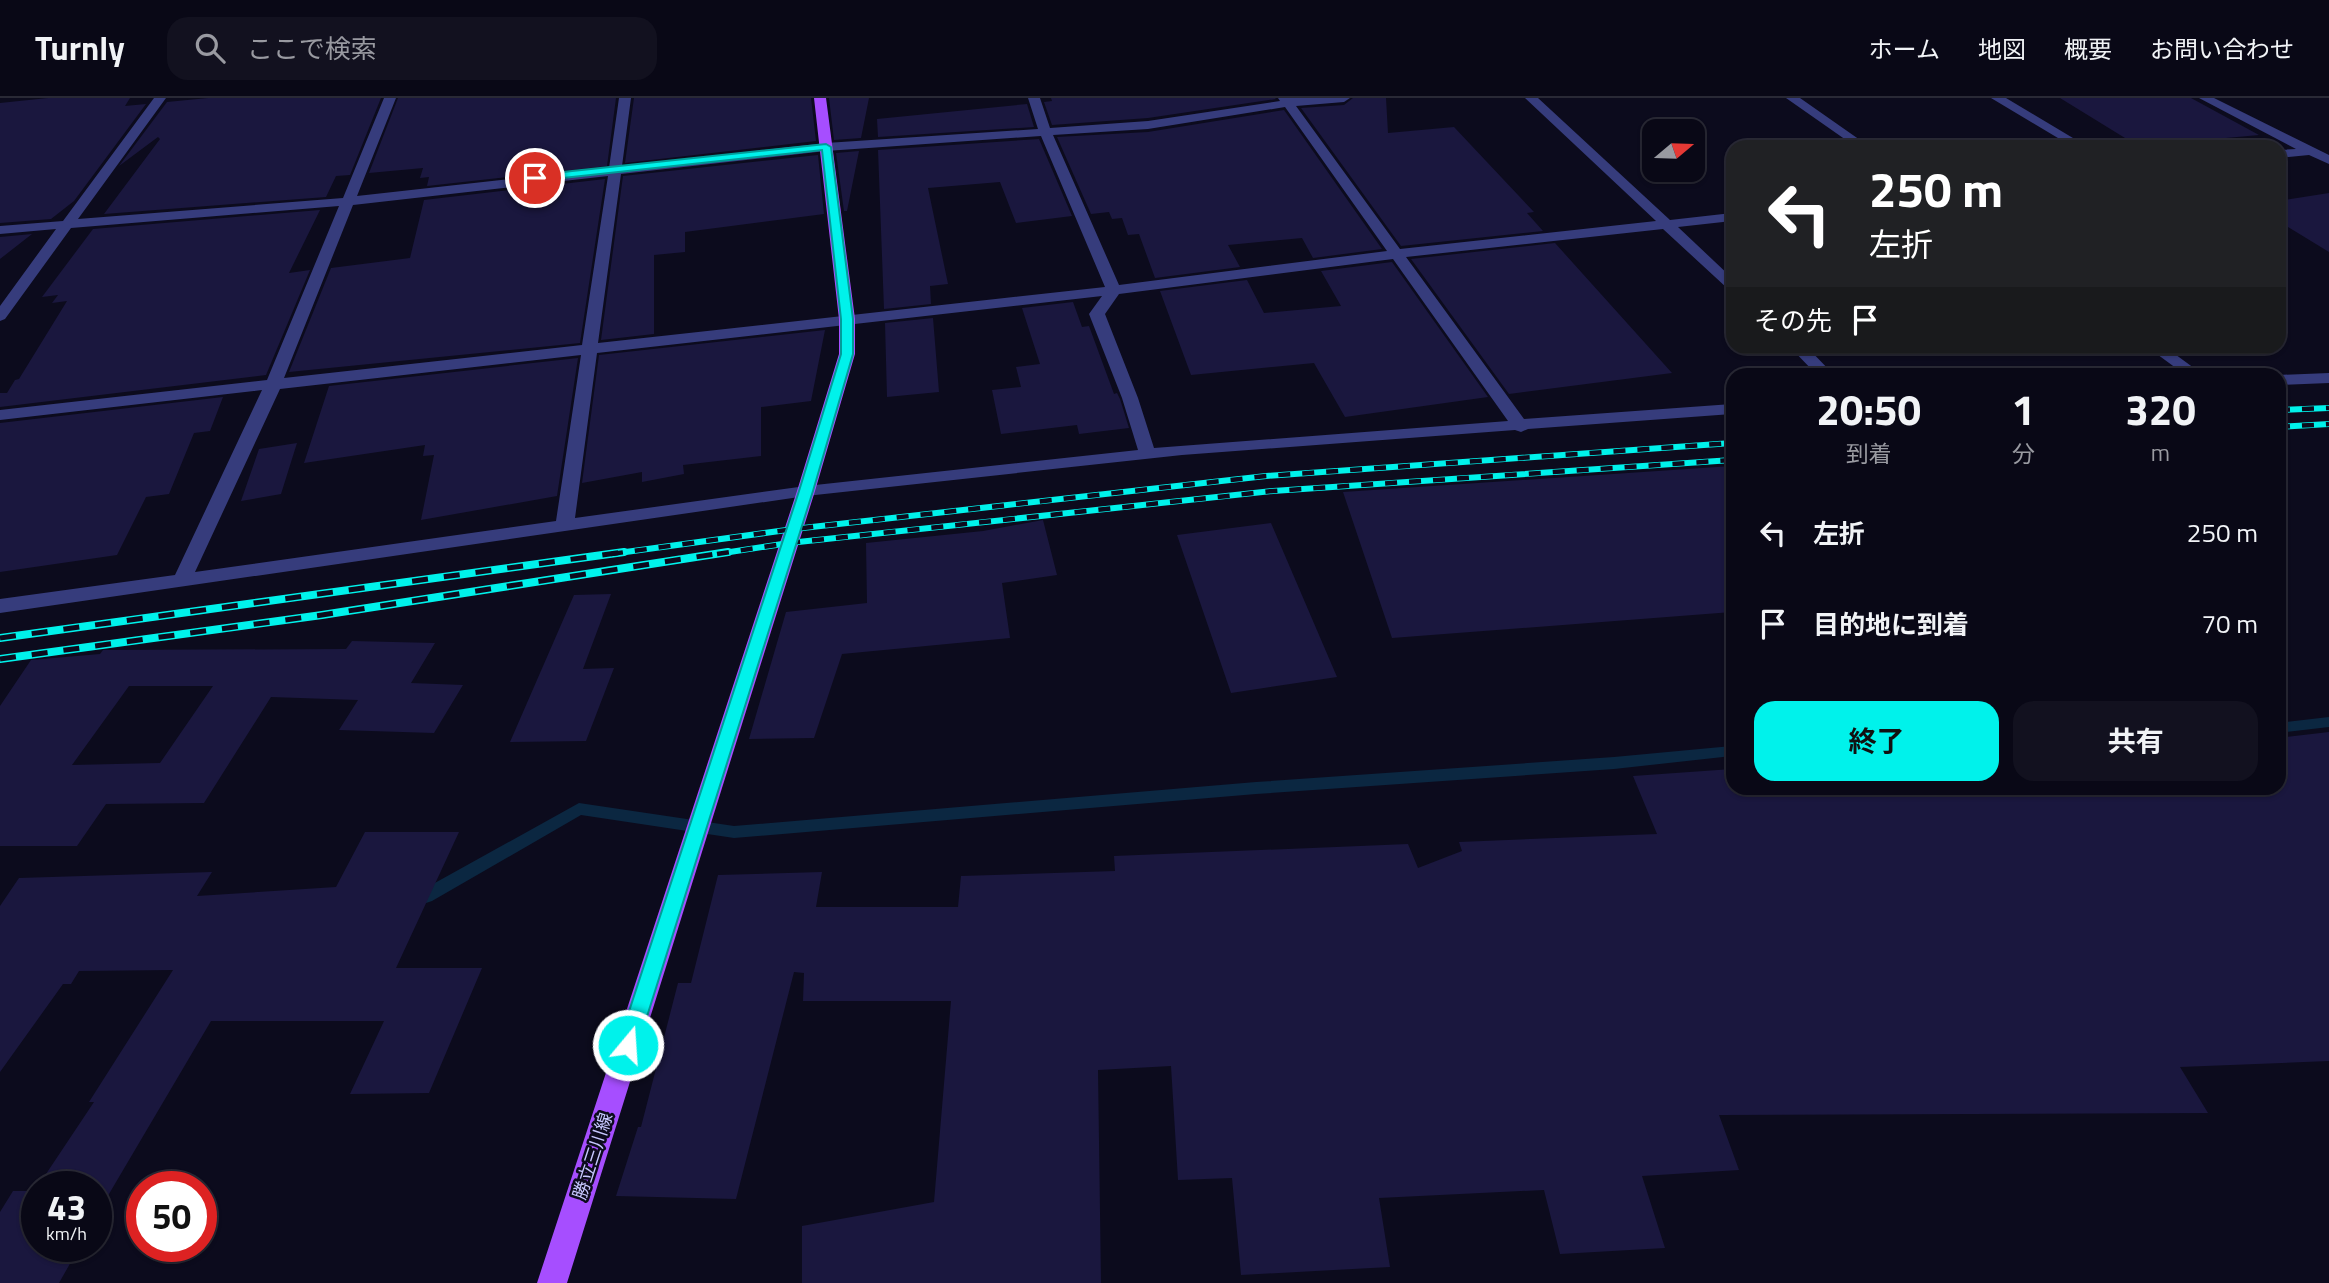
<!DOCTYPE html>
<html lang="ja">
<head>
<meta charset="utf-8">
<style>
	:root { --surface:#090816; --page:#12111f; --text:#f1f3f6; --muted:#999aa1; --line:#292935; --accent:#00f2eb }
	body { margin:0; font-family:"Titillium Web","Noto Sans JP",sans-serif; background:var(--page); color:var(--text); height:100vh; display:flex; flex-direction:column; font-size:26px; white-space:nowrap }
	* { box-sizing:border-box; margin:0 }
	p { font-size:23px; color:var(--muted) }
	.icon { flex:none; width:38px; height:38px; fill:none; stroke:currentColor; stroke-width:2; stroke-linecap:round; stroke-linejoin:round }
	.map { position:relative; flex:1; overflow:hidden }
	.drawer { position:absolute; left:1726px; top:270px; width:560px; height:427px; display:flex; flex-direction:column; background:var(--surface); border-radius:21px; box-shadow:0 2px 5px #0004,0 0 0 2px var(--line) }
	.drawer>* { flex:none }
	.hud { position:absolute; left:1726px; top:42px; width:560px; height:214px; border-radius:21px; box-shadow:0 2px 5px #0004,0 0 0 2px var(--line); background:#202124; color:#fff; overflow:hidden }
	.needle { width:46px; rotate:71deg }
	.fabs { position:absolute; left:1642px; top:21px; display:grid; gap:14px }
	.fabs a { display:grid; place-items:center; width:63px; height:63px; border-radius:14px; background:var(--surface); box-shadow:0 2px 5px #0004,0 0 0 2px var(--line); font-size:35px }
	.speed { position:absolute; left:21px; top:1073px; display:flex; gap:14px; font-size:35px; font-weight:700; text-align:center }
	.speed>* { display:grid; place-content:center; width:91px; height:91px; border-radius:50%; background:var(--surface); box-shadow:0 2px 5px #0004,0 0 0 2px var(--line); line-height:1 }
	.speed small { font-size:18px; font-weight:400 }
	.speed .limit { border:10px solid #d22; background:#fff; color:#111 }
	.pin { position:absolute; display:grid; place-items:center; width:60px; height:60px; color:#fff; margin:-30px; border:4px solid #fff; border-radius:50%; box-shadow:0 2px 7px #0007 }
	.me { position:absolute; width:77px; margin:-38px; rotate:18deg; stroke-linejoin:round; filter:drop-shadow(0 0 5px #0008) }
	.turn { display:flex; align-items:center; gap:24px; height:147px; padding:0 28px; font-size:32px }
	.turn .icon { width:91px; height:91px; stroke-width:2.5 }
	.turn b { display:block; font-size:49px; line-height:60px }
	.then { display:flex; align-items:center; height:66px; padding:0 28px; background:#0003; gap:14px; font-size:26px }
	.eta { display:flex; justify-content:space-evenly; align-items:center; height:119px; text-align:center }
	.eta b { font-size:42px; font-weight:700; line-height:49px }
	.primary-button { display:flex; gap:14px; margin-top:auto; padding:14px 28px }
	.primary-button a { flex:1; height:80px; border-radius:21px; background:var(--accent); color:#111; font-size:28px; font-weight:700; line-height:80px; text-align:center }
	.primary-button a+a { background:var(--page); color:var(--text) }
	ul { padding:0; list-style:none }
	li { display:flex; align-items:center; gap:21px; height:91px; padding:0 28px }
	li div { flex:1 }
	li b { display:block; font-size:26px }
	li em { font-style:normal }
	header { display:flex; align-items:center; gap:42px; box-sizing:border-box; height:98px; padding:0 35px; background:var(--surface); border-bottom:2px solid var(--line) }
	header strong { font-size:33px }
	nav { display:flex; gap:38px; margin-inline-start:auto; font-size:24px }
	.search { width:490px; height:63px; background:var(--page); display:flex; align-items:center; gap:18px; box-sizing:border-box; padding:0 24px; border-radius:21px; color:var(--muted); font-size:26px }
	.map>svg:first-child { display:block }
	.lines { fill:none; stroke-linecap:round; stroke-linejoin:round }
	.stream { fill:#0b2741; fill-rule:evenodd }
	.building { fill:#1a173e; fill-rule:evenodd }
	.minor { fill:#363c7c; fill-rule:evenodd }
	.major { fill:#a64eff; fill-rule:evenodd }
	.rail-far1-casing { stroke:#00f2eb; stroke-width:6 }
	.rail-casing { stroke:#00f2eb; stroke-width:8 }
	.rail-far1 { stroke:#0c0b1d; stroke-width:4.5; stroke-dasharray:12; stroke-linecap:butt }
	.rail { stroke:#0c0b1d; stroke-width:5; stroke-dasharray:16; stroke-linecap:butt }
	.route { fill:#00f2eb; stroke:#009d99; stroke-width:2 }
	.labels { text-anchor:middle; stroke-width:5; stroke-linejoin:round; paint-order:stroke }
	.street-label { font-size:18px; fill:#c7c8ff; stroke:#0c0b1d }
</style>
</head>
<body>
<header>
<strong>Turnly</strong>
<div class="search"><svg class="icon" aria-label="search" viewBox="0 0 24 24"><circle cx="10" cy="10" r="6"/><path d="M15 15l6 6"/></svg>ここで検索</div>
<nav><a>ホーム</a><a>地図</a><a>概要</a><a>お問い合わせ</a></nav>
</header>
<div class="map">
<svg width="2329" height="1185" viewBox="0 0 2329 1185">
	<rect width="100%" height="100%" fill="#0c0b1d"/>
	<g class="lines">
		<!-- stream -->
		<path class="stream" d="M2329,619V629L2278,635V625Z
			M1732,648V658L1614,671L1256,696L734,740L581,717L432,803L426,805L408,802L406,797L408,792L424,791L579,705L734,728L1256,684L1614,659Z"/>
	</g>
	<!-- building -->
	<path class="building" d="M48,0H130L125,8L146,6L74,103L51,121L0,125V5Z
		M208,0H381L350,77L336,78L326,99L104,116L160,41L158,39L119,68L167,4Z
		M398,0H616L607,68L427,88L429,79L420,80L423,70L369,75Z
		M634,0H811L816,43L625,65Z
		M829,0H869L861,40L834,42Z
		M1051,0H1275L1276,1L1148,20L1052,27L1044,4L1052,3Z
		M1353,0H1386L1388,35L1454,29L1534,114L1527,115L1543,133L1401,148L1301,10L1344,7Z
		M2060,0H2191L2259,37L2138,48Z
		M1027,6L1034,29L878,39L877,21Z
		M1284,12L1382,151L1313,160L1302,140L1228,147L1240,169L1155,180L1139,136L1128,137L1122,120L1112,121L1109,114L1091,116L1057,39L1148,34Z
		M1039,41L1072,118L1016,125L1000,84L928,90L948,186L930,188L931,206L884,211L878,52Z
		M859,53L847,113H844L836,55Z
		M818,57L824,116L685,134V154L654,157V236L601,242L623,78Z
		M605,81L580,245L289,274L331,170L410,160L424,102Z
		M2329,95V154L2278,123V103Z
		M320,112L289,175L310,172L266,277L0,309V295H7L15,282L19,281L67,203L52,205L58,197L42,199L93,131Z
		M32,136L0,161V139Z
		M1555,145L1672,275L1509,296L1411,161Z
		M1392,164L1488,299L1345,319L1314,265L1191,277L1160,193L1247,182L1264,215L1341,208L1321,173Z
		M1073,204L1082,229L1089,228L1114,296L1117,295L1120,301L1129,330L1079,336L1077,327L1001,336L992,292L1021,289L1016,269L1040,266L1022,210Z
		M933,220L939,294L887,299L885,225Z
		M825,232L811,303L761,309V358L683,367L684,376L642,384V374L582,385L599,257Z
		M578,260L557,398L421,422L434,357L423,358L425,347L304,365L329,288Z
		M223,299L210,333L194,335L169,396L146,399L117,457L0,474V325Z
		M297,345L281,396L241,403L259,351Z
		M1732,368V514L1392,540L1343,394Z
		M1043,422L1057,477L1002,485L1010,540L842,556L814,640L749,641L786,514L867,505L866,445L983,433Z
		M1271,425L1337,579L1231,595L1177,437Z
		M611,496L583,571L614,570L586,643L510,644L574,497Z
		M352,543L435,545L411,585L463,587L434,635L339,632L358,602L271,599L204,705L106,706L77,748H0V608L31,562L100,556L103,552L346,551ZM129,588H213L160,665L72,667Z
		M2329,634V963L2180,969L2208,1015L1719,1017L1739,1072L1642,1078L1665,1150L1560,1156L1544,1092L1379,1100L1390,1169L1241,1177L1232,1080L1178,1082L1171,968L1098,972L1101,1185H802V1128L934,1104L951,903H803L804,875L794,874L736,1101L616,1098L638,1029H641L678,885H691L718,777L822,774L816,809H958L961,778L1115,773L1114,758L1408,746L1418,770L1462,753L1459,744L1657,736L1633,678L1732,671V690H2278V640Z
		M365,734H459L396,870H482L429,995L350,996L384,923H211L96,1118V1088H38L94,1004H89L173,872L79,873L71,886H63L0,974V808L19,780L212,774L197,798L336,789Z
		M37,1090V1148H80L59,1185H0V1114L13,1093H35Z"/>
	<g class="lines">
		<!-- minor -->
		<path class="minor" d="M154,0H166L78,121L343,100L384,0H396L357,98L609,70L619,0H631L622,68L826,45L1038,31L1028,0H1040L1050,30L1148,23L1280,3L1278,0H1350L1344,4L1296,8L1400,151L1656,123L1525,0H1538L1670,122L1732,115V123L1678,129L1732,180V191L1727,190L1663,131L1406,159L1524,321L1732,306V316L1528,331L1521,334L1515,332L1182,357L806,398L0,515V501L175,477L262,292L0,322V312L267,282L339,108L71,130L5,221L0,223V208L56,131L0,136V128L63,123ZM1285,9L1387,153L1119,187L1053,37L1148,31ZM1041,38L1105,189L598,245L621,76L826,53ZM608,78L582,247L284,280L353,107ZM1393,161L1508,323L1154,350L1138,300L1105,216L1119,196ZM1102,198L1089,216L1122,300L1138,352L806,388L575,420L597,255ZM581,257L556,423L195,474L280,291Z
			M1786,0H1800L1870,49H1856Z
			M1991,0H2006L2088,49H2073Z
			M2199,0H2214L2329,57V66L2309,57L2278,60V52L2296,51Z
			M1789,248H1806L1833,276H1816Z
			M2146,248H2164L2202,276H2184Z
			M2329,275V285L2278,287V277Z"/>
		<!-- major -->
		<path class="major" d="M814,0H826L855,221V256L815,393L567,1185H537L797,393L839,256V221Z"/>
		<!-- rail-far1 casing -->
		<g class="rail-far1-casing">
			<path id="rail-far1" d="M2278,312L2329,310
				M2278,329L2329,326
				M611,456L794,431L1266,378L1732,345
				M717,456L789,445L1273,393L1732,362"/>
		</g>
		<!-- rail casing -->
		<g class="rail-casing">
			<path id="rail" d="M0,540L624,454
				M0,561L322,517L728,454"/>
		</g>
		<!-- rail-far1 -->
		<use href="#rail-far1" class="rail-far1"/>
		<!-- rail -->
		<use href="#rail" class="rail"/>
	</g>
	<!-- route -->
	<path class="route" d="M826,46L831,49L853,221V256L813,393L638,947L636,954L628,956L621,954L618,947L799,393L841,256V221L822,52L535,83L530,80L535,77Z"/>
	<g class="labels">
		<!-- street labels -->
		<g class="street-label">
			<text transform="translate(593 1058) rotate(-72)" y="6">勝立三川線</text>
		</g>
	</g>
</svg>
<div class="fabs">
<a><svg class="needle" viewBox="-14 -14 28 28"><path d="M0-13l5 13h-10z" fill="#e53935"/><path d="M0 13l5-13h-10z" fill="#999aa1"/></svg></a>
</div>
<div class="speed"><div>43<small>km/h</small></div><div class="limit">50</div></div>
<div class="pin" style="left:535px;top:80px;background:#d93025"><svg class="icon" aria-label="arrive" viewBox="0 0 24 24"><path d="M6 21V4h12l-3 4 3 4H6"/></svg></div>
<svg class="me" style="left:628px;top:947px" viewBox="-20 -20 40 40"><circle r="17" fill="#00f2eb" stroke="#fff" stroke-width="3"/><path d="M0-11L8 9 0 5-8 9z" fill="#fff"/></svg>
<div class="hud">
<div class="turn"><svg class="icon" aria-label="left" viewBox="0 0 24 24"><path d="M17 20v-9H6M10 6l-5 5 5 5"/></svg><div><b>250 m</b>左折</div></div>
<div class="then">その先<svg class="icon" aria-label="arrive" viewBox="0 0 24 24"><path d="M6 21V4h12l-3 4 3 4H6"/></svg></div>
</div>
<section class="drawer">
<div class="eta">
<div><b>20:50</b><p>到着</p></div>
<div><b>1</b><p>分</p></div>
<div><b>320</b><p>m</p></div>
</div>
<ul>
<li><svg class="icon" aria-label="left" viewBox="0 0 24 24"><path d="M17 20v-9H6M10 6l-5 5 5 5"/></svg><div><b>左折</b></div><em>250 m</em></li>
<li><svg class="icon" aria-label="arrive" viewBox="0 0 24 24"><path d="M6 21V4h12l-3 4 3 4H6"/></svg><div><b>目的地に到着</b></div><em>70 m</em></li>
</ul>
<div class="primary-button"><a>終了</a><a>共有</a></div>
</section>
</div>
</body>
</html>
